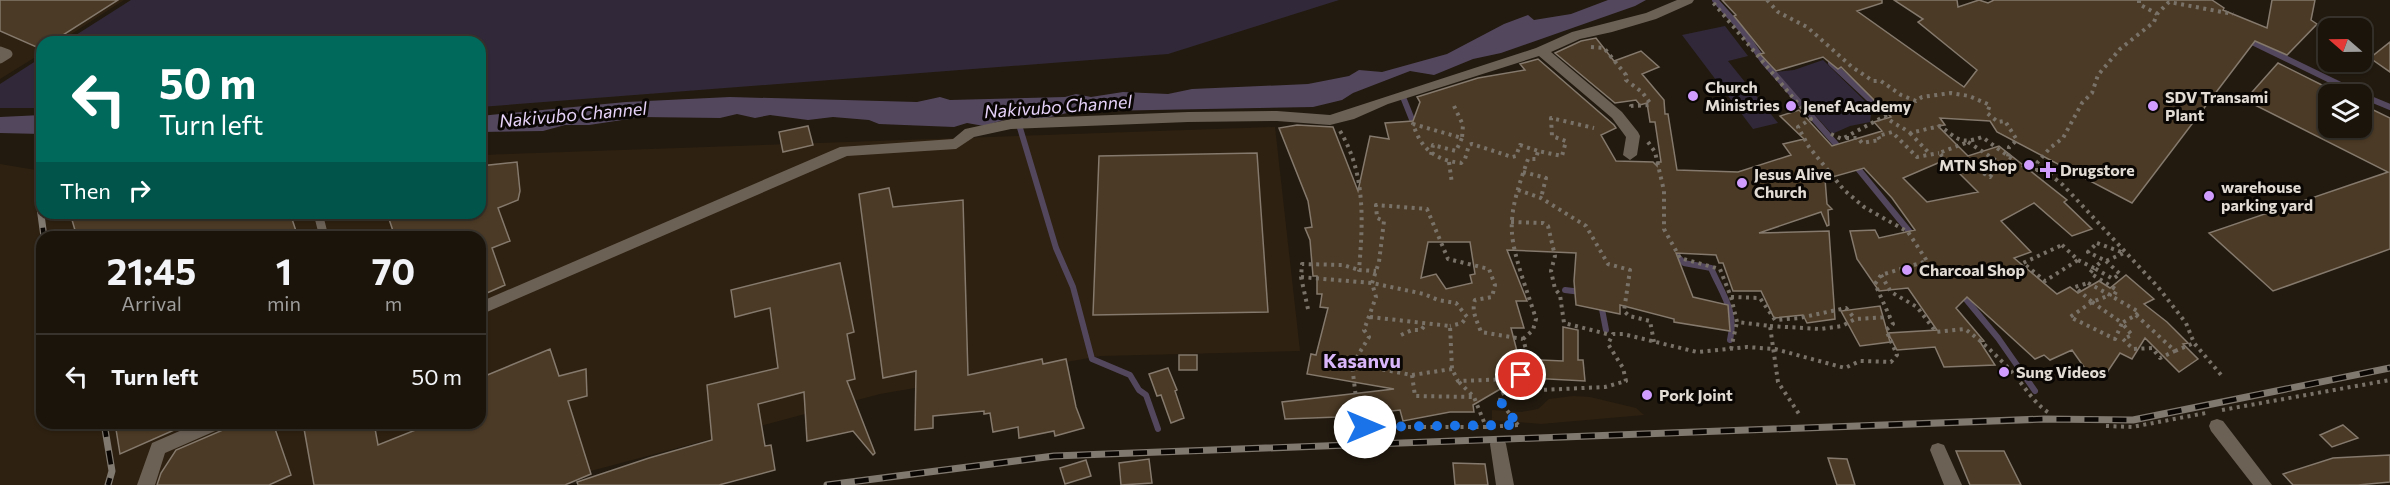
<!DOCTYPE html>
<html lang="en">
<head>
<meta charset="utf-8">
<style>
	:root { --surface:#1a140b; --page:#272119; --text:#f1f3f6; --muted:#9f9e9d; --line:#38332c }
	body { margin:0; font-family:Commissioner,sans-serif; background:var(--page); color:var(--text); height:100vh; display:flex; flex-direction:column; font-size:22px; white-space:nowrap }
	* { box-sizing:border-box; margin:0 }
	p { font-size:20px; color:var(--muted) }
	.icon { flex:none; width:33px; height:33px; fill:none; stroke:currentColor; stroke-width:2; stroke-linecap:round; stroke-linejoin:round }
	.map { position:relative; flex:1; overflow:hidden }
	.drawer { position:absolute; left:36px; top:231px; width:450px; height:198px; display:flex; flex-direction:column; background:var(--surface); border-radius:18px; box-shadow:0 2px 4px #0004,0 0 0 2px var(--line) }
	.drawer>* { flex:none }
	.guide { position:absolute; left:36px; top:36px; width:450px; height:183px; border-radius:18px; box-shadow:0 2px 4px #0004,0 0 0 2px var(--line); background:#00695c; color:#fff; overflow:hidden }
	.needle { width:39px; rotate:290deg }
	.buttons { position:absolute; left:2318px; top:18px; display:grid; gap:12px }
	.buttons a { display:grid; place-items:center; width:54px; height:54px; border-radius:12px; background:var(--surface); box-shadow:0 2px 4px #0004,0 0 0 2px var(--line); font-size:30px }
	.pin { position:absolute; display:grid; place-items:center; width:51px; height:51px; color:#fff; margin:-26px; border:3px solid #fff; border-radius:50%; box-shadow:0 2px 6px #0007 }
	.me { position:absolute; width:66px; margin:-33px; rotate:90deg; stroke-linejoin:round; filter:drop-shadow(0 0 4px #0008) }
	.turn { display:flex; align-items:center; gap:21px; height:126px; padding:0 24px; font-size:27px }
	.turn .icon { width:78px; height:78px; stroke-width:2.5 }
	.turn b { display:block; font-size:42px; line-height:51px }
	.then { display:flex; align-items:center; height:57px; padding:0 24px; background:#0003; gap:12px; font-size:22px }
	.eta { display:flex; justify-content:space-evenly; align-items:center; height:102px; text-align:center }
	.eta b { font-size:36px; font-weight:700; line-height:42px }
	ul { padding:0; list-style:none }
	li { display:flex; align-items:center; gap:18px; height:84px; padding:0 24px; border-top:2px solid var(--line) }
	li div { flex:1 }
	li b { display:block; font-size:22px }
	li em { font-style:normal }
	.map>svg:first-child { display:block }
	.built { fill:#2e2111; fill-rule:evenodd }
	.green { fill:#312939 }
	.water { fill:#53475e }
	.lines { fill:none; stroke-linecap:round; stroke-linejoin:round }
	.stream { stroke:#53475e; stroke-width:6 }
	.building { fill:#4b3a25; stroke:#84796c; stroke-width:1.5; fill-rule:evenodd }
	.path { stroke:#797269; stroke-width:4; stroke-dasharray:3 4.5; stroke-linecap:butt }
	.service { stroke:#6c6155; stroke-width:9 }
	.minor { fill:#6c6155; fill-rule:evenodd }
	.rail-casing { stroke:#807970; stroke-width:7 }
	.rail { stroke:#090603; stroke-width:4.5; stroke-dasharray:14; stroke-linecap:butt }
	.route { stroke:#1a73e8; stroke-width:10; stroke-dasharray:0 18 }
	.poi-dot { fill:#d09dfe; stroke:#090603; stroke-width:2 }
	.labels { text-anchor:middle; stroke-width:6; stroke-linejoin:round; paint-order:stroke }
	.poi-label { font-size:16px; font-weight:bold; fill:#e1dbd4; stroke:#090603; text-anchor:start }
	.water-label { font-size:18px; font-style:italic; fill:#e7d3fa; stroke:#090603 }
	.quarter-label { font-size:20px; font-weight:bold; fill:#d9b6fa; stroke:#090603 }
</style>
</head>
<body>
<div class="map">
<svg width="2390" height="485" viewBox="0 0 2390 485">
	<rect width="100%" height="100%" fill="#221a0f"/>
	<!-- built -->
	<path class="built" d="M0,0H124L59,42H42V53L0,79Z
		M1275,127L1300,351L1101,356L880,394L587,472L557,485H0V164L42,171V213H480V155ZM42,237H480V423H42Z
		M1573,396L1590,397L1636,408L1644,415L1541,424L1492,420V410L1521,412L1538,409L1549,399Z"/>
	<!-- green -->
	<path class="green" d="M131,0H1339L1168,54L480,107V42H65Z
		M1725,26L1748,56L1728,61L1778,123L1753,129L1682,35Z
		M42,57V108H0V84Z
		M1823,60L1872,108L1870,122L1850,126L1832,134L1776,72L1794,70Z"/>
	<!-- water -->
	<path class="water" d="M1608,0H1646L1635,6L1501,53L1473,59L1434,75L1410,71L1353,93L1342,100L1313,107L1100,111L1067,113L1035,121L1007,119L984,126L967,123L954,127L879,124L869,120L833,117L808,120L770,115L755,118L737,114L720,118L642,117L589,125H565L543,131L480,132V116L626,102L730,97L917,102L940,97L950,100L1065,97L1076,94L1091,97L1123,92L1168,94L1192,89L1308,84L1349,76L1359,70L1382,72L1447,54L1504,24L1528,15L1534,20L1571,14Z
		M42,115V134L0,133V117Z"/>
	<g class="lines">
		<!-- stream -->
		<path class="stream" d="M1715,0L1742,30L1764,62L1842,151
			M2246,39L2359,94
			M1831,63L1879,108
			M2361,95L2390,107
			M1403,97L1415,127
			M1020,128L1056,248L1073,287L1092,359L1130,375L1139,390L1146,395L1158,429
			M1855,165L1913,236
			M1672,251L1684,263L1711,268C1722,294 1737,311 1730,340
			M1565,290L1581,292
			M1960,292L1998,338L2035,391
			M1601,304L1606,330"/>
	</g>
	<!-- building -->
	<path class="building" d="M0,0H118L52,42H42L41,49L0,31Z
		M1722,0H1882V3L1857,11L1964,87L1977,70L1918,22L1923,19L1894,0H1957L1958,7L1979,0L1988,3L1994,0H2212L2224,8L2223,10L2267,28L2272,0H2315L2311,20L2317,24L2287,55L2255,41L2132,203L1997,132L1990,121L1940,118L1945,125L1938,126L1968,156L1999,146L2067,200L2064,202L2092,229L2072,236L2034,203L2001,221L2031,252L2014,258L2057,294L2070,287L2078,293L2099,281L2110,288L2126,275L2154,299L2144,304L2167,322L2188,343L2183,344L2198,359L2179,372L2145,338L2132,359L2120,353L2106,374L2091,377L2072,350L2050,360L2044,355L2035,359L1967,297L1956,308L1984,341L1980,342L1995,365L1944,367L1935,347L1897,350L1888,333L1937,330L1908,288L1879,291L1857,259L1850,231L1875,230L1879,238L1915,230L1892,198L1864,168L1825,179L1827,204L1832,209L1828,210L1829,225L1827,226L1821,212L1759,233L1829,231L1835,319L1807,323L1803,315L1774,318L1761,291H1733L1723,263H1719L1716,255L1676,253L1693,297L1728,305L1730,331L1674,322V319L1620,305V314L1576,305L1574,281L1576,253L1507,250L1527,301H1516L1524,328H1511L1519,359L1563,361V327L1578,330V360H1583L1585,381L1530,378L1533,390L1517,391L1514,381L1473,405L1474,412H1450L1403,421L1400,410L1338,417L1285,419L1282,402L1394,389L1307,374L1311,354L1316,355L1328,308L1320,307L1322,294H1317V276H1313L1310,240L1305,228L1312,227L1308,201L1279,128L1297,125L1333,127L1358,191L1370,136L1389,139L1385,123L1413,121L1420,102L1417,97L1478,78L1525,70L1520,64L1538,59L1614,125L1616,128L1601,135L1616,161L1653,162L1657,166V162H1661L1655,122H1650L1647,103L1640,105L1636,100L1615,103L1555,53L1581,41L1596,38L1614,61L1641,51L1659,67L1642,74L1664,100L1665,114H1668L1677,170L1738,172L1791,155L1783,144L1804,139L1780,116L1799,110L1832,146L1882,131L1874,122L1891,117L1841,67L1838,69L1823,57L1776,71L1760,54L1764,53L1734,16L1736,15ZM1945,160L1956,170L1978,192L1927,202L1903,178ZM1428,242H1470L1475,274L1470,275L1472,283L1446,289L1436,274L1421,278Z
		M2390,42V72L2370,58Z
		M2278,63L2328,88V128H2361V104L2390,118V249L2273,291L2209,233L2388,172L2245,100Z
		M808,126L813,145L783,152L779,132Z
		M1257,153L1268,312L1093,315L1099,156Z
		M517,162L520,191L518,200L498,208L510,241L492,248L505,285L480,296V237H395L387,213H480V166Z
		M889,188L893,207L963,200L968,375L1042,359L1043,364L1066,359L1076,407L1084,428L1055,436L1054,431L1019,438L1018,427L993,432L990,413L984,414V411L933,416V428L915,430L916,371L883,378L859,194Z
		M70,213H290L298,237H77Z
		M840,263L854,332L847,334L855,379L847,381L875,453L873,455L853,431L807,441L804,392L758,404L765,446L771,445L775,470L719,485H578L577,482L649,458L712,440L707,385L778,368L770,308L735,317L731,290Z
		M1880,306L1890,342L1860,346L1841,311Z
		M550,349L559,376L586,369L587,396L568,401L591,474L565,485H314L303,423H374L378,445L433,423H480V378Z
		M1179,355H1197V370H1179Z
		M1168,368L1177,390L1175,391L1184,418L1171,423L1161,395L1157,396L1149,374Z
		M115,423H190L120,454Z
		M226,423H273L291,475L269,485H157L161,473L176,450L223,430Z
		M2343,425L2358,438L2332,447L2320,435Z
		M1956,451H2004L2021,485H1970Z
		M2390,455V482L2358,485H2293L2283,474L2333,458Z
		M1828,458L1847,459L1855,485H1837Z
		M1149,459L1152,483L1121,485L1119,463Z
		M1086,460L1091,476L1065,484L1060,468Z
		M1453,463L1485,464L1488,485H1455Z"/>
	<g class="lines">
		<!-- path -->
		<path class="path" d="M1767,0L1778,12L1807,27L1852,67L1873,81H1881L1901,95L1916,101L1922,97L1951,93L1969,96L1990,105L1987,113L1998,122L2005,121L2017,140L2009,147L2008,157
			M2139,0V4L2157,14
			M1591,47L1604,48L1626,75V80L1642,92L1650,103V105L1631,106V109
			M1454,106L1463,125L1462,138L1413,124C1421,149 1435,160 1461,163L1465,159L1469,145L1472,144L1512,157L1516,156L1520,145L1538,151
			M1340,131C1366,174 1363,222 1359,270L1376,271
			M1910,133L1930,154
			M1831,134L1842,139L1885,116C1893,124 1901,126 1910,133L1940,126C1958,139 1960,145 1982,137L2019,164L2035,170H2044L2063,185L2158,287L2186,323L2194,343L2222,376
			M1846,138H1858L1862,143L1880,140L1878,136L1892,132L1917,157L1939,153
			M1648,142L1655,152L1664,191V229L1680,258L1720,269L1731,297L1737,322L1770,326L1778,382L1801,417
			M1968,142L2000,163L1990,177L1976,169L1959,173L1939,153Z
			M1431,155L1433,145L1456,151L1462,138
			M1449,162L1452,184
			M2037,171V163L2050,148L2063,138L2082,103L2092,93L2098,75L2120,49L2154,22L2157,14L2169,2L2233,14
			M1523,172L1546,178L1541,198
			M1518,190L1541,198L1586,226L1608,264L1630,270L1624,311L1629,316L1650,321L1654,342
			M1511,222L1543,223L1548,226L1555,256L1551,271L1555,289L1560,295L1564,323L1611,335
			M2097,243L2124,253L2106,261L2088,252Z
			M2062,245L2078,260L2045,281L2023,263Z
			M2078,260L2094,268L2103,260
			M2106,261L2120,274L2113,279L2094,268L2090,273L2117,290L2113,297L2139,312L2136,315
			M1881,275L1891,292L1917,307L1936,332L1965,329C1983,342 1998,357 2013,373C2025,387 2035,405 2051,414
			M1301,277L1372,283L1424,294L1438,300L1456,303L1467,317L1462,323L1450,326
			M2088,283L2110,295L2092,302L2075,287Z
			M1731,297L1760,298L1775,320L1799,318L1846,308L1855,319
			M2092,302L2122,323L2115,339L2070,317Z
			M1308,309L1301,277L1302,264L1343,265L1359,270
			M2136,315L2175,351L2160,358L2152,348L2133,349L2123,339L2132,335L2122,323Z
			M1370,317L1450,326L1452,369L1458,381L1512,379
			M1770,326L1820,329L1842,326L1855,319L1890,317
			M1401,335L1412,330H1421L1426,324
			M1523,339L1533,330L1536,319C1529,296 1513,255 1512,233C1510,208 1520,182 1528,159H1536L1538,151L1562,156L1566,141L1552,136L1551,118L1594,128
			M1731,349L1737,322
			M2175,351L2194,343
			M1353,364L1412,375L1415,396L1474,397
			M1412,375L1452,369
			M1459,382L1474,397L1486,427L1518,425
			M2222,410L2390,380
			M1518,425L1500,401L1501,394L1510,390L1512,379L1521,375L1525,352
			M2106,426L2132,427L2206,413
			M1486,427H1365L1359,423L1352,365L1369,337L1364,330L1376,297L1372,283L1379,262L1384,221L1377,218L1376,205L1427,209L1448,259L1489,269L1495,285L1492,297L1475,300C1471,311 1477,321 1481,332L1523,339L1537,387L1541,390L1605,387L1626,381L1623,368L1608,344L1613,334H1623L1697,352L1747,347L1775,349L1845,368L1860,361L1891,362L1897,355L1886,330L1893,324L1875,284L1881,275L1927,261L1908,232L1864,207L1844,190L1809,147L1798,127L1811,119L1711,0"/>
		<!-- service -->
		<path class="service" d="M0,51L8,54L0,59
			M318,213L324,237"/>
		<!-- minor -->
		<path class="minor" d="M1677,0H1694L1692,3L1656,19L1612,32L1580,39L1551,52L1622,112L1638,132L1640,136L1637,155L1630,160L1623,155L1626,137L1612,118L1539,56L1388,104L1354,119L1330,125L1277,121L1188,122L1011,129L974,137L956,149L847,156L480,315V302L840,147L953,139L965,129L1011,119L1188,112L1277,111L1330,115L1536,48L1572,32L1646,13Z
			M2217,419L2223,421L2272,485H2253L2211,431L2209,426L2211,421Z
			M198,423H224L222,428L165,453L155,485H137L152,443Z
			M1498,437L1504,439L1506,444L1514,485H1496L1490,444L1492,439Z
			M1938,443L1944,445L1962,485H1944L1930,450L1932,445Z"/>
		<!-- rail casing -->
		<g class="rail-casing">
			<path id="rail" d="M39,200L44,237
				M104,423L112,471L108,485
				M827,485L1054,456L2044,419L2133,420L2390,368"/>
		</g>
		<!-- rail -->
		<use href="#rail" class="rail"/>
	</g>
	<g class="lines">
		<!-- route -->
		<path class="route" d="M1365,427L1518,425L1500,401L1501,394L1510,390L1512,379L1521,375"/>
	</g>
	<!-- markers -->
	<g class="poi-dot">
		<circle cx="1693" cy="96" r="6"/>
		<circle cx="1791" cy="106" r="6"/>
		<circle cx="2153" cy="106" r="6"/>
		<circle cx="2029" cy="165" r="6"/>
		<path d="M2045 161h6v6h6v6h-6v6h-6v-6h-6v-6h6z"/>
		<circle cx="1742" cy="183" r="6"/>
		<circle cx="2209" cy="196" r="6"/>
		<circle cx="1907" cy="270" r="6"/>
		<circle cx="2004" cy="372" r="6"/>
		<circle cx="1647" cy="395" r="6"/>
	</g>
	<g class="labels">
		<!-- poi labels -->
		<g class="poi-label">
			<text x="1705" y="93">Church<tspan x="1705" dy="18">Ministries</tspan></text>
			<text x="2165" y="103">SDV Transami<tspan x="2165" dy="18">Plant</tspan></text>
			<text x="1803" y="112">Jenef Academy</text>
			<text x="2017" y="171" text-anchor="end">MTN Shop</text>
			<text x="2060" y="176">Drugstore</text>
			<text x="1754" y="180">Jesus Alive<tspan x="1754" dy="18">Church</tspan></text>
			<text x="2221" y="193">warehouse<tspan x="2221" dy="18">parking yard</tspan></text>
			<text x="1919" y="276">Charcoal Shop</text>
			<text x="2016" y="378">Sung Videos</text>
			<text x="1659" y="401">Pork Joint</text>
		</g>
		<!-- water labels -->
		<g class="water-label">
			<text transform="translate(1058 107) rotate(-4)" y="6">Nakivubo Channel</text>
			<text transform="translate(573 115) rotate(-5)" y="6">Nakivubo Channel</text>
		</g>
		<!-- quarter labels -->
		<g class="quarter-label">
			<text x="1362" y="368">Kasanvu</text>
		</g>
	</g>
</svg>
<div class="buttons">
<a><svg class="needle" viewBox="-14 -14 28 28"><path d="M0-13l5 13h-10z" fill="#e53935"/><path d="M0 13l5-13h-10z" fill="#9f9e9d"/></svg></a>
<a><svg class="icon" aria-label="layers" viewBox="0 0 24 24"><path d="M12 4l9 5-9 5-9-5zM3 14l9 5 9-5"/></svg></a>
</div>
<div class="pin" style="left:1521px;top:375px;background:#d93025"><svg class="icon" aria-label="arrive" viewBox="0 0 24 24"><path d="M6 21V4h12l-3 4 3 4H6"/></svg></div>
<svg class="me" style="left:1365px;top:427px" viewBox="-20 -20 40 40"><circle r="19" fill="#fff"/><path d="M0-13L10 11 0 6-10 11z" fill="#1a73e8"/></svg>
<div class="guide">
<div class="turn"><svg class="icon" aria-label="left" viewBox="0 0 24 24"><path d="M17 20v-9H6M10 6l-5 5 5 5"/></svg><div><b>50 m</b>Turn left</div></div>
<div class="then">Then<svg class="icon" aria-label="right" viewBox="0 0 24 24"><path d="M7 20v-9h11M14 6l5 5-5 5"/></svg></div>
</div>
<section class="drawer">
<div class="eta">
<div><b>21:45</b><p>Arrival</p></div>
<div><b>1</b><p>min</p></div>
<div><b>70</b><p>m</p></div>
</div>
<ul>
<li><svg class="icon" aria-label="left" viewBox="0 0 24 24"><path d="M17 20v-9H6M10 6l-5 5 5 5"/></svg><div><b>Turn left</b></div><em>50 m</em></li>
</ul>
</section>
</div>
</body>
</html>
